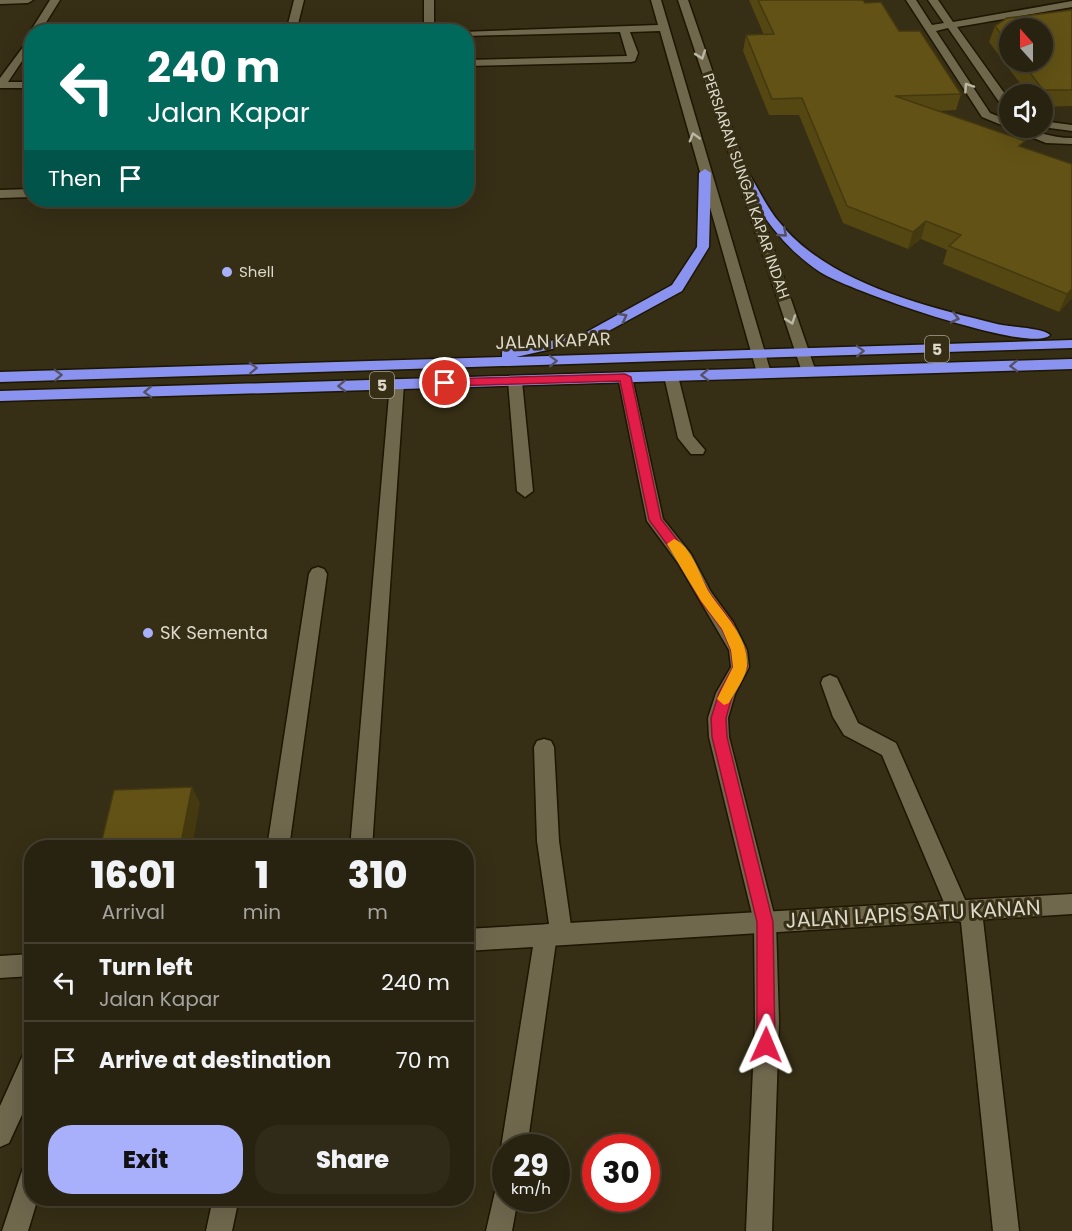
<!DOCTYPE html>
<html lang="en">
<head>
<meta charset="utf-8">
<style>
	:root { --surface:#282210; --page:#302a19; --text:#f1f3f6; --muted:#a5a49f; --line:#443f30; --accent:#a8b0fc }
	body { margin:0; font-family:Poppins,sans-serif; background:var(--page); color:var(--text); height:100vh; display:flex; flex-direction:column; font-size:22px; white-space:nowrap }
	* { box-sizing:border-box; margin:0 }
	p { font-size:20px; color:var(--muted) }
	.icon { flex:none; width:33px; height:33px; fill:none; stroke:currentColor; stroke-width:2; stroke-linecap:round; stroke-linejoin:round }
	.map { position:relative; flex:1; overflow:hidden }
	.drawer { position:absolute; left:24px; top:840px; width:450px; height:366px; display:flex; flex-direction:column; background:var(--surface); border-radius:24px; box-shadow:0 6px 24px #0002,0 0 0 2px var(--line) }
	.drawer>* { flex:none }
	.banner { position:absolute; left:24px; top:24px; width:450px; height:183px; border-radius:24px; box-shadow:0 6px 24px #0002,0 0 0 2px var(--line); background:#00695c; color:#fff; overflow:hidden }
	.needle { width:39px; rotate:339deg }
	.tools { position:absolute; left:999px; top:18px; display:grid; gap:12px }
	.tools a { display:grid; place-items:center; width:54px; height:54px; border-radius:50%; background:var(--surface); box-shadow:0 6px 24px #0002,0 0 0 2px var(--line); font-size:30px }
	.speed { position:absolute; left:492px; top:1134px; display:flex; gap:12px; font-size:30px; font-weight:700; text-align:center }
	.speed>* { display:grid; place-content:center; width:78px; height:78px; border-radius:50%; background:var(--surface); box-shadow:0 6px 24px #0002,0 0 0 2px var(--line); line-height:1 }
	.speed small { font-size:15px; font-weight:400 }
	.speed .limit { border:9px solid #d22; background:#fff; color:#111 }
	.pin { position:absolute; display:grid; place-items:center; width:51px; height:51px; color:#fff; margin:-26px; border:3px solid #fff; border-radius:50%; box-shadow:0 2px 6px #0007 }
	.me { position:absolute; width:66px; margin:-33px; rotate:1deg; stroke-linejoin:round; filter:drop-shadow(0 0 4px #0008) }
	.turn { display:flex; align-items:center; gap:21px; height:126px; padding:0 24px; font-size:27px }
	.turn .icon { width:78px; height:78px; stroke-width:2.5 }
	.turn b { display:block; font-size:42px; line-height:51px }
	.then { display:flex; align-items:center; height:57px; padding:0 24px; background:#0003; gap:12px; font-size:22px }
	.eta { display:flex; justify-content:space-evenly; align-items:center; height:102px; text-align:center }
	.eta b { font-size:36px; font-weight:800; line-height:42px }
	.action { display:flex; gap:12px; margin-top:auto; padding:12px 24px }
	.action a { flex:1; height:69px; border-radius:24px; background:var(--accent); color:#111; font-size:24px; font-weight:800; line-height:69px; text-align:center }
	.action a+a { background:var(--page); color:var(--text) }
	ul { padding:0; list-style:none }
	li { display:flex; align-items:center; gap:18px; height:78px; padding:0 24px; border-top:2px solid var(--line) }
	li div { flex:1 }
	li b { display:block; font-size:22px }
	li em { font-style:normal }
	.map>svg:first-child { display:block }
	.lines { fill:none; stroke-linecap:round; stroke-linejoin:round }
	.street-casing { stroke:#1d1600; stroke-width:3 }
	.secondary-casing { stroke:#1d1600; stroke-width:3 }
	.highway-casing { stroke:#1d1600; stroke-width:3 }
	.street { fill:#70684d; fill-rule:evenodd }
	.secondary { fill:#70684d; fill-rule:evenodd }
	.highway { fill:#8b93f1; fill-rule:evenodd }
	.wall { fill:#544712; fill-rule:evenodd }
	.shaded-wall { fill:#45390f }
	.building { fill:#625215; stroke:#45390f; stroke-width:1.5 }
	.oneway { stroke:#bcb7a4 }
	.oneway2 { stroke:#545162 }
	.route { fill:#e11d48; stroke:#92132f; stroke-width:1.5 }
	.slow { fill:#f59e0b }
	.poi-dot { fill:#a8b0fc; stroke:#362e15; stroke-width:2 }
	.labels { text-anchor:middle; stroke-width:6; stroke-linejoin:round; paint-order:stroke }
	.far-street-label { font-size:15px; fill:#ddd9ca; stroke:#362e15 }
	.far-poi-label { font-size:15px; fill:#ddd9ca; stroke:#362e15; text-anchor:start }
	.shield { fill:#362e15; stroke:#aba694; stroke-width:1.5 }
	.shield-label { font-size:16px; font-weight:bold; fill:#ddd9ca }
	.street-label { font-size:18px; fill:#ddd9ca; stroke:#362e15 }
	.poi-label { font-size:18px; fill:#ddd9ca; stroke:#362e15; text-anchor:start }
	.near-street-label { font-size:21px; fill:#ddd9ca; stroke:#362e15 }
</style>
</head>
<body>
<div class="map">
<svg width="1072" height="1231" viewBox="0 0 1072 1231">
	<rect width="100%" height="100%" fill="#362e15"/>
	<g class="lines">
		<!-- street casing -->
		<g class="street-casing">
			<path id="street" d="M0,0H33L28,3L0,4Z
				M50,0H60L40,32H32L31,34L30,32Z
				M294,0H304L296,32H286Z
				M424,0H434V32H424Z
				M651,0H661L771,373L769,376H759L757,373L660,31L630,32L638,53L635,61L631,62L466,66V60L627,56L620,32L466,36V32H462L658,25Z
				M678,0H688L816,372L814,375H804L802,372Z
				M906,0H916L932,25L944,23L928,0H938L953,22L1072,1V7L957,27L1010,101V113L1006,112L948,28L936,31L990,113L1010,121V128C1033,128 1047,138 1072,138V144L1046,143L982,117Z
				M32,35V46L8,82H32V88H0V78Z
				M1042,121L1072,125V131L1042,127Z
				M32,189V197L0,198V190Z
				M671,371L678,376L693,436L705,450L703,454H691L678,438L664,376Z
				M625,372L632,377L663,519L691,554L711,592L733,622L747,650L749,667L735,694L728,718L729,737L776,922L779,1022L772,1231H746L755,1022L754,922L709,737L708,718L716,693L731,667L729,650L678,563L647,521L618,377Z
				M515,376L522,381L533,491L525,497L517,491L508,381Z
				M397,379L404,384L372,848H350L390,384Z
				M318,567L324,569L327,574L289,848H267L309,574L312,569Z
				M830,675L837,678L858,723L896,743L966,902L971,900L979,904L982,911L1019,1231H993L961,922L951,919L882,755L844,735L833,717L821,683L823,678Z
				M544,739L551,741L554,747L559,841L572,933L569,941L561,944L556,942L527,1148H506V1157L501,1148L535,934L538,926L549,924L537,841L534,747L537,741Z
				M32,1052V1093L9,1143L0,1147V1106L23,1055Z
				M32,1164V1198H38L28,1231H2L23,1168Z
				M506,1179V1198H518L512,1231H486L497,1183Z
				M213,1198H239L232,1231H206Z"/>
		</g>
		<!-- secondary casing -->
		<g class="secondary-casing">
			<path id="secondary" d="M1072,894V914L466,951V929Z
				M32,954V976L0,978V956Z"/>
		</g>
		<!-- highway casing -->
		<g class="highway-casing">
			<path id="highway" d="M735,164H743C756,183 765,206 780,223C828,283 925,306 997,324C1009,327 1044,328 1050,335C1032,355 845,289 820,272C778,244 758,208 733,167Z
				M705,169L711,173L709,247L682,291L592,340L516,357L1072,340V348L0,382V372L502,357V351L583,334L672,285L697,247L699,173Z
				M1072,359V369L0,401V391Z"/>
		</g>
		<!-- street -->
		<use href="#street" class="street"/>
		<!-- secondary -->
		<use href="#secondary" class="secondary"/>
		<!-- highway -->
		<use href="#highway" class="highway"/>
	</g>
	<!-- wall -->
	<path class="wall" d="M749,0H863L865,3L899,31L961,94L956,110L939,111L1023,147L1072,164V298L1059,312L943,264L947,250L921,239L908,249L843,223L799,115H769L743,51L746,35H764Z
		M1072,10V106L1042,107V94H1028L989,42L995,26ZM1010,28L1042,62H1010Z"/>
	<!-- shaded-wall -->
	<path class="shaded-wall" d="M926,221L921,239L908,249L913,232Z
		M1072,289V298L1059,312L1067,294Z
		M192,787L200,803L192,848H180Z"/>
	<!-- building -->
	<path class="building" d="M758,0H863L865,3L881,2L899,31H920L961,94L895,96L1025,141L1019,146L1072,164V289L1067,294L949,246L961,235L926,221L913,232L847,206L802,98L772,99L746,35L774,34Z
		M1072,10V90H1043L1022,62H1042V28H1010V46L995,26L1007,18Z
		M192,787L180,848H100L114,790Z"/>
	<!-- one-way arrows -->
	<defs><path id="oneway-chevron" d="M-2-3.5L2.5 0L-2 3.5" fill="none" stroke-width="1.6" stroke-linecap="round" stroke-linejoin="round" transform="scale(1.5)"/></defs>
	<g class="oneway">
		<use href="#oneway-chevron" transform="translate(701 55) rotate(71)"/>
		<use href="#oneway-chevron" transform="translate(968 87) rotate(-124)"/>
		<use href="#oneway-chevron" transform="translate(694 137) rotate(-106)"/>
		<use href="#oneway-chevron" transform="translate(791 320) rotate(71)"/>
	</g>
	<g class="oneway2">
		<use href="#oneway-chevron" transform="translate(783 233) rotate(41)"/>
		<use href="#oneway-chevron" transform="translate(623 317) rotate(-28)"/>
		<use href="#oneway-chevron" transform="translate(955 318) rotate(14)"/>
		<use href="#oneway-chevron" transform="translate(860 351) rotate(-2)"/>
		<use href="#oneway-chevron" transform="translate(553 361) rotate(-2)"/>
		<use href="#oneway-chevron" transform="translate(1014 366) rotate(178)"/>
		<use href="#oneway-chevron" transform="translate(253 368) rotate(-2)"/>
		<use href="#oneway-chevron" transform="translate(58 375) rotate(-2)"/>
		<use href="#oneway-chevron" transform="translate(705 375) rotate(178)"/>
		<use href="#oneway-chevron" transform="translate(342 386) rotate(178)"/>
		<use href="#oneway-chevron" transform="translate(148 392) rotate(178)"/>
	</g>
	<!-- route -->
	<path class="route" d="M625,374L631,377L661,519L689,555L710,594L732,623L745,650L747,667L733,693L726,718L727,737L773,922L775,1045L772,1051L766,1054L760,1051L757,1045V922L712,737L711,718L719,693L733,667L731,650L722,629L701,601L680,562L649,520L620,381L445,386L439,383L445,379Z"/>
	<!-- slow -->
	<path class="slow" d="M674,539C691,545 701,578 709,592C723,614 749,637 747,666C746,677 734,693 729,703L724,705L717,699L733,667L731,650L722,629L701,601L667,544Z"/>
	<!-- markers -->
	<g class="poi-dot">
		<circle cx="227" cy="272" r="6"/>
		<circle cx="148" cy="633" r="6"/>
	</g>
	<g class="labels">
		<!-- far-street labels -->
		<g class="far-street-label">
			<text transform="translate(746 186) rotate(71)" y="5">PERSIARAN SUNGAI KAPAR INDAH</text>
		</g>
		<!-- far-poi labels -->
		<g class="far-poi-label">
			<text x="239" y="277">Shell</text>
		</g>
		<!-- shield labels -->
		<g class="shield">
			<rect x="925" y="336" width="24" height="26" rx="4.5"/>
			<rect x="370" y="372" width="24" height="26" rx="4.5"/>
		</g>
		<g class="shield-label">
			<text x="937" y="355">5</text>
			<text x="382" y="391">5</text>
		</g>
		<!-- street labels -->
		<g class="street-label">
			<text transform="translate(553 341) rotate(-2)" y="6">JALAN KAPAR</text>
		</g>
		<!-- poi labels -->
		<g class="poi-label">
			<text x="160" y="639">SK Sementa</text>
		</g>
		<!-- near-street labels -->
		<g class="near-street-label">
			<text transform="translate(913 914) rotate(-3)" y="7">JALAN LAPIS SATU KANAN</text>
		</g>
	</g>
</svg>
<div class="tools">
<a><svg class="needle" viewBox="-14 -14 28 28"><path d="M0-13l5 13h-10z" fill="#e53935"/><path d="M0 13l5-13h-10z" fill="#a5a49f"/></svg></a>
<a><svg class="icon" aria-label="sound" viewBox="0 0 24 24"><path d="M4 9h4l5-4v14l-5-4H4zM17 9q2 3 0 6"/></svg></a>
</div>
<div class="speed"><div>29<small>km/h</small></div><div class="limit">30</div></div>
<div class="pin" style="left:445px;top:383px;background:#d93025"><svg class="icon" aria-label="arrive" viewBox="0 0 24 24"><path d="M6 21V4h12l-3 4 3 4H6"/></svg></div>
<svg class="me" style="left:766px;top:1045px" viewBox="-20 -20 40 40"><path d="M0-17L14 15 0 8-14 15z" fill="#e11d48" stroke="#fff" stroke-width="4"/></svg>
<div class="banner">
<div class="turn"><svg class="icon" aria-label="left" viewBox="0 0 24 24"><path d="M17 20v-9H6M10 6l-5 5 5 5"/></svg><div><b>240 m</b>Jalan Kapar</div></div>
<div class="then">Then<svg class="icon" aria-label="arrive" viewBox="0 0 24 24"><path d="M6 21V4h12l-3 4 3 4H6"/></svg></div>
</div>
<section class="drawer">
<div class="eta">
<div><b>16:01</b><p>Arrival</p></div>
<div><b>1</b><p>min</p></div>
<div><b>310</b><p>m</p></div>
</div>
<ul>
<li><svg class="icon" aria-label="left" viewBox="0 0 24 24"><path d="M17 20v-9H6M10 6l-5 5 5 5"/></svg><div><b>Turn left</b><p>Jalan Kapar</p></div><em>240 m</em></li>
<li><svg class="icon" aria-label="arrive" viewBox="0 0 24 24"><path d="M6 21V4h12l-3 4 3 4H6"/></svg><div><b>Arrive at destination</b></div><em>70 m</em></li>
</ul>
<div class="action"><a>Exit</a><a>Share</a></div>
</section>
</div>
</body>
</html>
